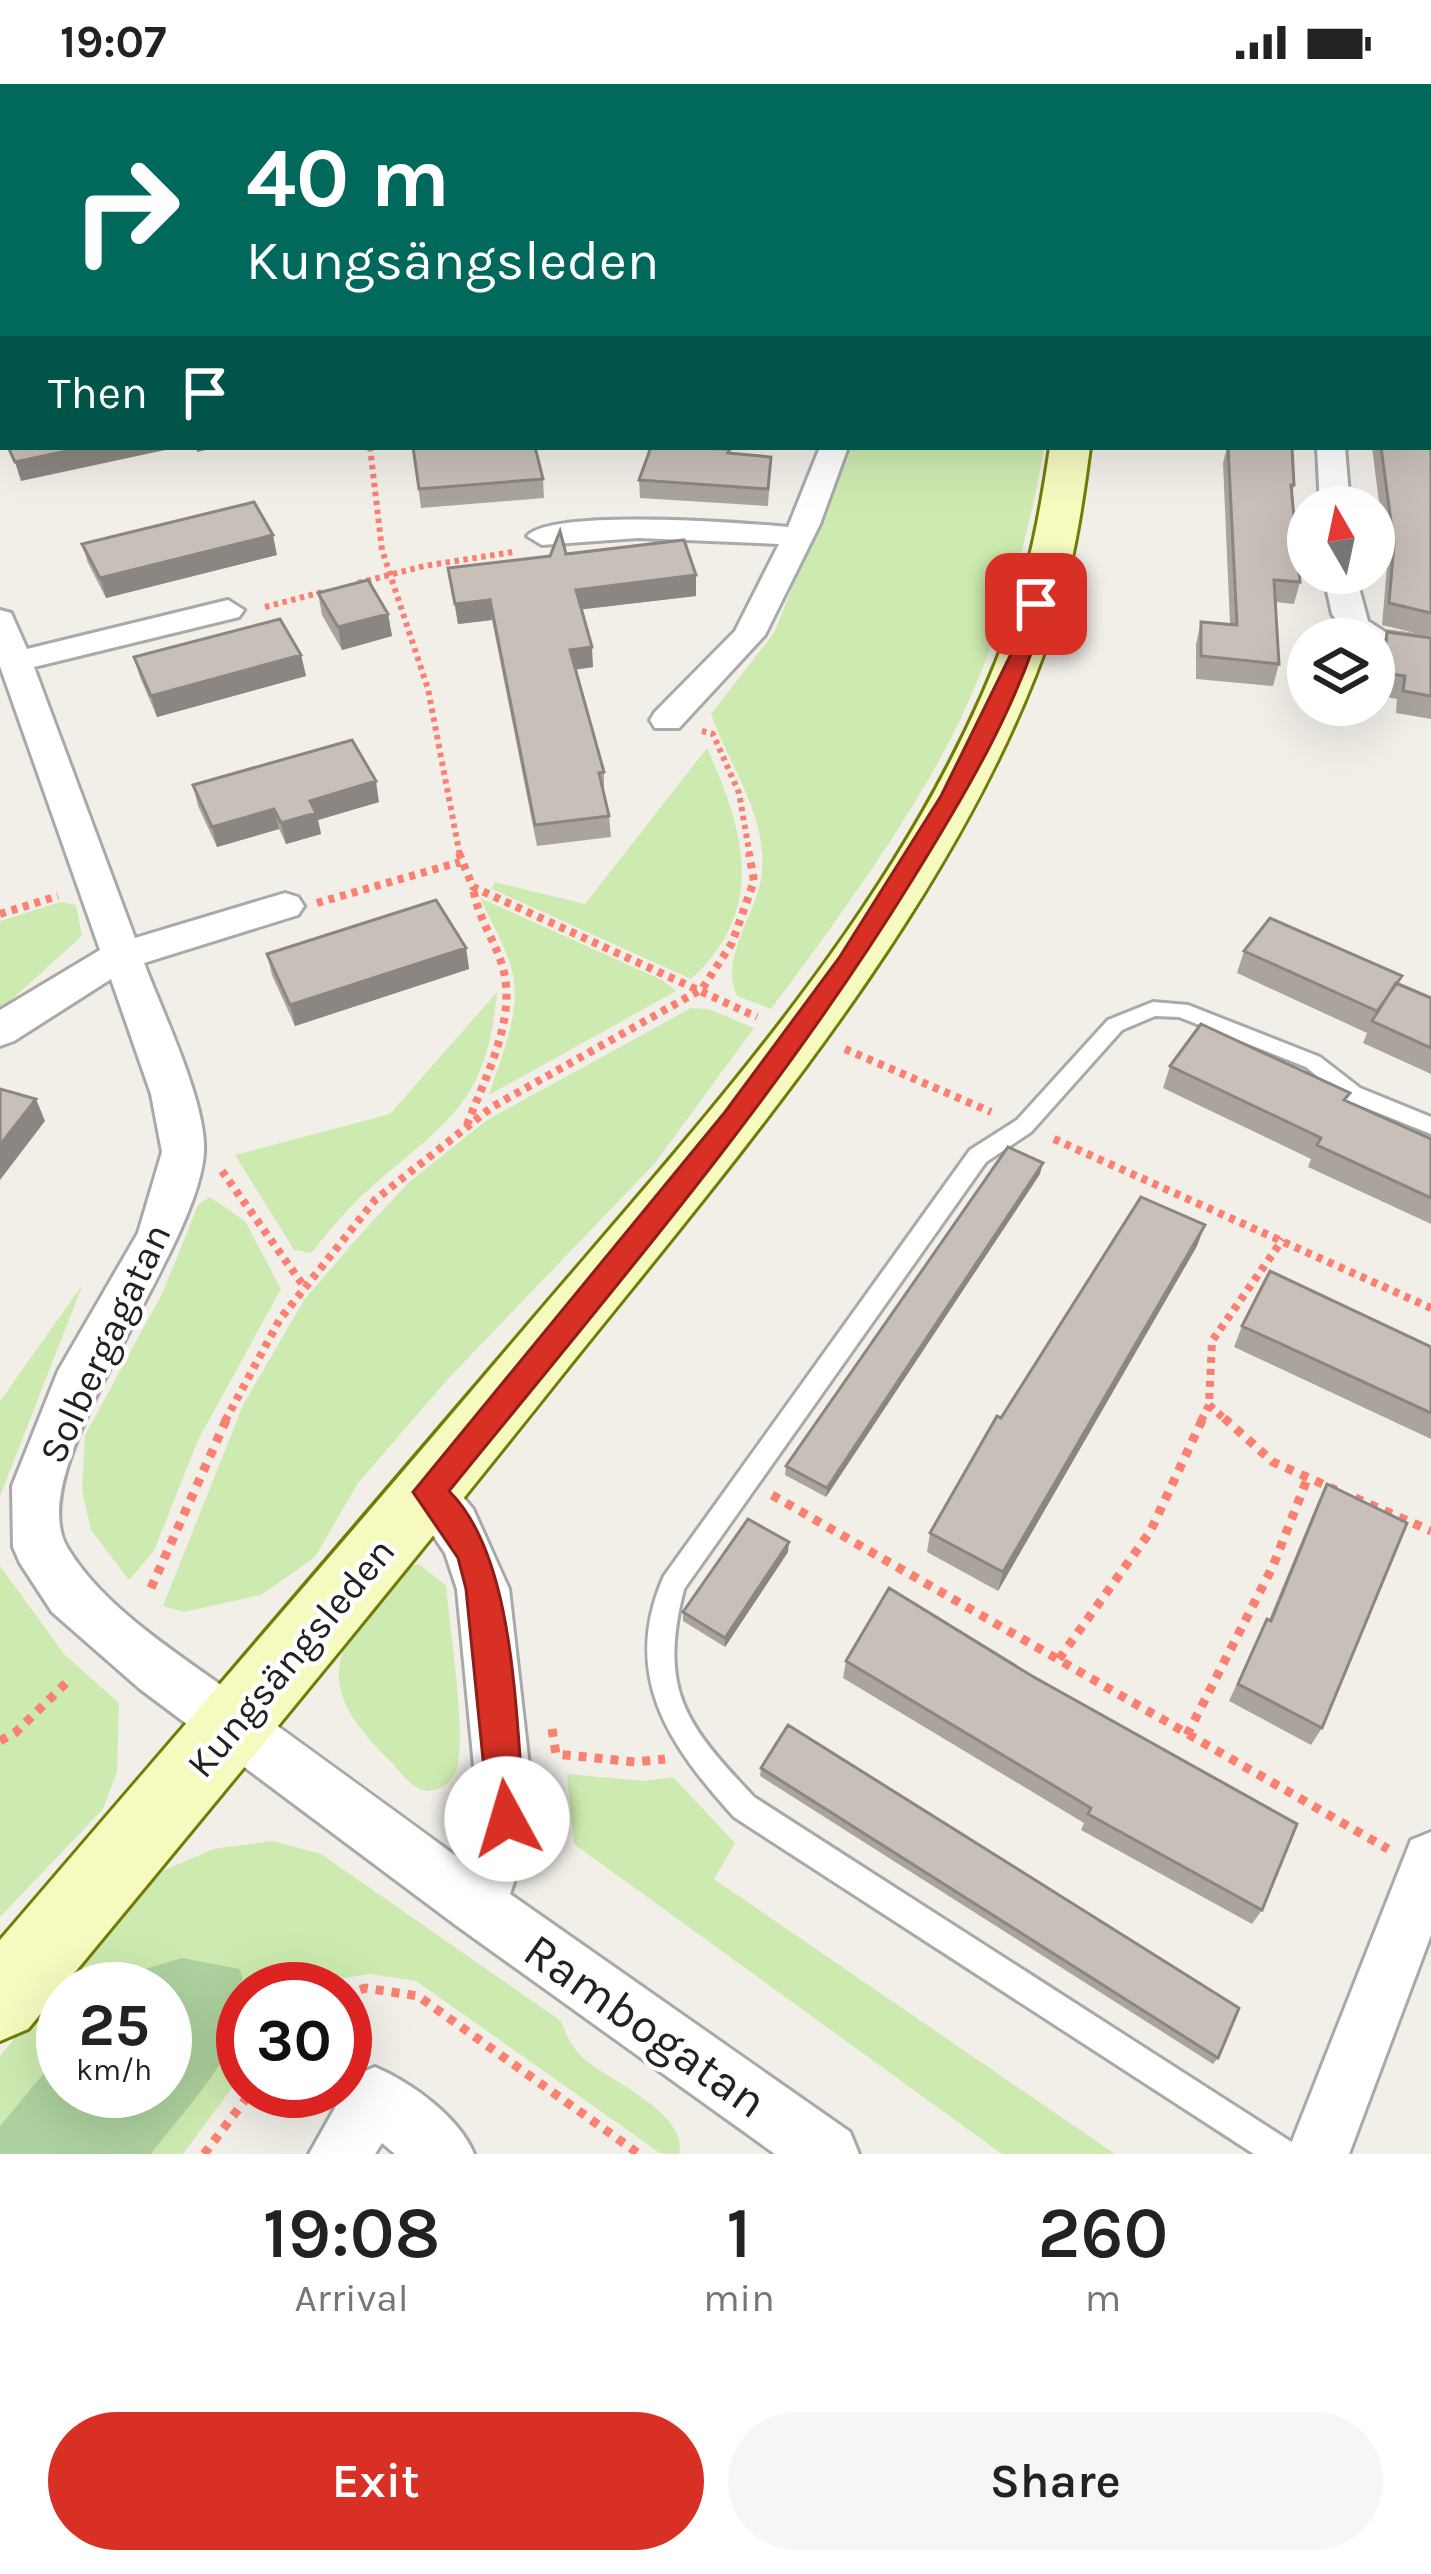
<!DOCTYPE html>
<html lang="en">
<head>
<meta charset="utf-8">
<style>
	:root { --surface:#fff; --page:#f6f6f6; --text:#222; --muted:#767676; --accent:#d93025 }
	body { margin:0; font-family:Karla,sans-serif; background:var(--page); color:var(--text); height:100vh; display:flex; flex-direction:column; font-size:45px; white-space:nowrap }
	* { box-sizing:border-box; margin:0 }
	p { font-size:39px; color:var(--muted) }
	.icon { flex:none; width:66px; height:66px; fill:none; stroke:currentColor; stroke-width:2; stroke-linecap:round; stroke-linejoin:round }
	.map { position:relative; height:2070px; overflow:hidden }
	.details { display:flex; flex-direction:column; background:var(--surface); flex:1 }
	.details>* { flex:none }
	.top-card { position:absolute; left:0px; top:0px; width:1431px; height:366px; box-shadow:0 12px 48px #0002; background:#00695c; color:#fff; overflow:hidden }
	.needle { width:78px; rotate:351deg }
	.buttons { position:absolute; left:1287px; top:402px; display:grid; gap:24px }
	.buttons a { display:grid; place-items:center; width:108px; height:108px; border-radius:50%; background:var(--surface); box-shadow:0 12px 48px #0002; font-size:60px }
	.speed { position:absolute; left:36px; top:1878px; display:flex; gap:24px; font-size:60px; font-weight:700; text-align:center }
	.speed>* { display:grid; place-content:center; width:156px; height:156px; border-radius:50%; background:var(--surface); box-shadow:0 12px 48px #0002; line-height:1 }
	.speed small { font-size:30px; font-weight:400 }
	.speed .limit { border:18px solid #d22; background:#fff; color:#111 }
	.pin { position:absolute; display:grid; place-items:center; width:102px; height:102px; color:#fff; margin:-51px; border-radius:24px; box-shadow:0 6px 18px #0006 }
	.me { position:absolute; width:132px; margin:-66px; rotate:354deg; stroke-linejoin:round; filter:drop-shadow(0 0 9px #0008) }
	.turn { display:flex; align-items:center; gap:42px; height:252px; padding:0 48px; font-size:54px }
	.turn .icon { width:156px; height:156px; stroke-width:2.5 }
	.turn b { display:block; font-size:84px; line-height:102px }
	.then { display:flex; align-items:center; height:114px; padding:0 48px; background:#0003; gap:24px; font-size:45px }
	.eta { display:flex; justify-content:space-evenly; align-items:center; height:204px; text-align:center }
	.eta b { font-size:72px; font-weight:600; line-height:84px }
	.primary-button { display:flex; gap:24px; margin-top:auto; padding:24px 48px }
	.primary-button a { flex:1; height:138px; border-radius:72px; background:var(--accent); color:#fff; font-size:48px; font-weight:600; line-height:138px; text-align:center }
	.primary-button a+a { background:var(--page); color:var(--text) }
	.status { display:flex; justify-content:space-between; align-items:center; height:84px; padding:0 60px; background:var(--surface); direction:ltr }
	.status svg { height:33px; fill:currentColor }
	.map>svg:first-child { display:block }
	.grass { fill:#cdebb0 }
	.forest { fill:#add19e }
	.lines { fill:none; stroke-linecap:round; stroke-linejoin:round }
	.lane-casing { stroke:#a9a9a9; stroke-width:6 }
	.street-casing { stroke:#a9a9a9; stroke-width:6 }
	.secondary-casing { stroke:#707d05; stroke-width:6 }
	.path-far3 { stroke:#fa8072; stroke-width:4.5; stroke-dasharray:3 3; stroke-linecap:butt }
	.path-far2 { stroke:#fa8072; stroke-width:6; stroke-dasharray:4.5 4.5; stroke-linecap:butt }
	.path-far1 { stroke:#fa8072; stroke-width:8; stroke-dasharray:6 6; stroke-linecap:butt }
	.path { stroke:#fa8072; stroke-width:9; stroke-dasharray:8 8; stroke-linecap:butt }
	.lane { fill:#fff; fill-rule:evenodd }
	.street { fill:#fff; fill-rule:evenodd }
	.secondary { fill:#f7fabf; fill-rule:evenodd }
	.wall { fill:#aba49e }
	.shaded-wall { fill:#8b8681 }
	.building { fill:#c7bfb8; stroke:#8b8681; stroke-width:3 }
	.route { fill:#d93025; stroke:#8d1f18; stroke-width:3 }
	.labels { text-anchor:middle; stroke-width:9; stroke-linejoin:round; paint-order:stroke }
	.street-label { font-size:39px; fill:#222; stroke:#fff }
	.near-street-label { font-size:48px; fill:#222; stroke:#fff }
</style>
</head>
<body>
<div class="status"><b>19:07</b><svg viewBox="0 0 49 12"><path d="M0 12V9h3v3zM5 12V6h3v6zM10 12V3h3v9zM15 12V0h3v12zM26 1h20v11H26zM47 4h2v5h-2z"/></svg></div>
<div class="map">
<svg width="1431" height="2070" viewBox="0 0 1431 2070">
	<rect width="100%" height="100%" fill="#f2efe9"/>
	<!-- grass -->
	<path class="grass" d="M848,363H1044C1026,474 988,593 931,691C884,772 827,850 771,925L737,912C718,874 759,827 762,788C767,730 729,682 711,630L774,549Z
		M707,664C744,746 768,825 691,895L492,805L495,798L585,820Z
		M480,814L662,896L676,907L489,1011C501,972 524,924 511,883C504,859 490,836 480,814Z
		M60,818L76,821L82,852L0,926V837Z
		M497,908C487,1022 446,1037 368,1106C347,1124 329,1148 311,1169L294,1166L235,1071L390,1030Z
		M691,924L708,925L754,944L655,1079L447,1296L358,1399L315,1473L261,1511L184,1528L163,1522L243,1321L304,1216L358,1153L408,1099L487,1036Z
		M210,1113L245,1137L281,1205L198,1356L154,1467L129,1496L91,1446L82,1407L85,1351L163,1208L198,1121Z
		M83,1200L0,1412V1317Z
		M419,1480L446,1502C449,1540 468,1657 456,1687C451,1698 440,1707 428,1707C413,1706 401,1689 392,1679C338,1625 315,1588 372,1521C386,1505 397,1485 419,1480Z
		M0,1482L64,1570L119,1619L117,1688L103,1725L0,1833Z
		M567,1690L645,1697L673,1693L735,1759L714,1795L1115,2070H1002L574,1760Z
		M272,1757L321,1770L561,1937C566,1949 571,1962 580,1971C606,1996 690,2029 679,2070L660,2069L416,1897L370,1890L326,1897L315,1905H246L239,1885L125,1891L113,1905H63V1966L0,2042V1972L132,1812L165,1786L213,1765Z
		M243,1933V1989L183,2070H151L228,1967Z"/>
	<!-- forest -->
	<path class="forest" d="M182,1874L240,1885C261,1951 190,2018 151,2070H0V2042L63,1966V2007H165V1905H113L125,1891Z"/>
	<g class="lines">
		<!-- lane casing -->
		<g class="lane-casing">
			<path id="lane" d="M1153,918L1188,921L1320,973L1360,1004L1431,1033V1050L1346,1016L1306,983L1179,933L1155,932L1122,946L1031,1048L986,1078L684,1505C658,1607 686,1641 754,1713L1293,2059L1298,2070H1254L734,1733C669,1661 620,1591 664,1492L970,1066L1017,1036L1108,936Z"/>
		</g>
		<!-- street casing -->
		<g class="street-casing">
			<path id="street" d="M875,0H897V3H875Z
				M1428,220L1431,221V237L1428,236Z
				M820,363H848L820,440L765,551L679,644H655L650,636L655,628L735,547L779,460L638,454L542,461L527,452C552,424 745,439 788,443Z
				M1317,363H1345L1350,423H1320Z
				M1323,489H1355L1368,537L1385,548L1431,554V574L1374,565V555H1350L1332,530Z
				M228,516L244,526L239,533L34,583L135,854L285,809L298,813L304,822L298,831L144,879C162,927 207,1020 204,1068C199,1167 20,1383 67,1463C104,1525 179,1570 236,1612C312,1667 388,1722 464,1778L479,1735L457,1505L445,1469L404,1408L412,1392L429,1386L446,1392L473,1425L509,1505L535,1735L510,1810L850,2048L859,2070H775L457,1842L140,1605L52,1528L20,1479L13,1463L12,1402L58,1287L138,1149L162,1068L151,1010L111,895L14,957L0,962V926L100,866L0,582V526L11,529L27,565Z
				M1431,1748V1851L1349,2070H1287L1411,1756Z
				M375,1983C412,1999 459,2033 474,2070H395L382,2059L375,2070H309L353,1992Z"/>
		</g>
		<!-- secondary casing -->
		<g class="secondary-casing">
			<path id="secondary" d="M1053,0H1083V3H1053Z
				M1050,363H1090C1082,424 1073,485 1053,543C962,816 733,1077 555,1300C382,1517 205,1731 28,1945L0,1957V1856C171,1656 344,1458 514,1257C698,1040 911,816 1009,544C1030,485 1041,424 1050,363Z"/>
		</g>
		<!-- path-far3 -->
		<path class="path-far3" d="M1337,0L1345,3"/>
		<!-- path-far2 -->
		<path class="path-far2" d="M370,363L382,466L428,605L460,772
			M358,499L424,482L513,468
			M265,523L326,507
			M702,647L713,650L739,709L750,772"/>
		<!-- path-far1 -->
		<path class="path-far1" d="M459,769L473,803L757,933
			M317,819L460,778
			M0,830L58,812
			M845,965L991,1028
			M467,1041C485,993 517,936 503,884C495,856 477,833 473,803
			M1054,1055L1431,1224
			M222,1087L305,1204
			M1209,1321L1227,1337
			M225,1337L280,1235L375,1116L492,1023L702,905L732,859L754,797L749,769
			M1201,1337L1209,1321L1212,1257L1283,1155"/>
		<!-- path -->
		<path class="path" d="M1224,1334L1273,1378L1336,1406
			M772,1411L1388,1765
			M1355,1414L1431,1447
			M151,1504L227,1334
			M1059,1575L1150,1448L1203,1334
			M552,1645L556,1670L635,1678L665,1675
			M1187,1651L1273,1482L1308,1393
			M0,1657L16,1648L69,1596
			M345,1911L365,1904L418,1912L639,2070
			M204,2070L252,2007"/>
		<!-- lane -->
		<use href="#lane" class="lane"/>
		<!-- street -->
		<use href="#street" class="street"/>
		<!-- secondary -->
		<use href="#secondary" class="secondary"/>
	</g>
	<!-- wall -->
	<path class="wall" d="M1428,50L1431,51V168L1428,166Z
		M1431,316V553L1382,541L1387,482L1372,363H1428Z
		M413,363L543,395L544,414L421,424Z
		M1227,363H1292L1294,401L1292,412L1300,498L1294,520L1276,518L1279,580L1273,602L1196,595V560L1201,538L1230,540L1223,379Z
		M729,369L770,391L768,422L640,414L639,396Z
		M82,460L277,471L106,514L88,479Z
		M448,484L696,491V512L581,525L593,583L575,586L604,688V709L609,732L611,753L537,762L492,536L458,540Z
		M318,509L388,530L392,552L342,566L322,531Z
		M1387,548L1431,554V635L1396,629L1397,615L1376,611L1379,570Z
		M301,571L306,592L157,633L140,593L134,573Z
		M193,701L379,718L318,736L321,750L286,760L279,745L217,763L198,722Z
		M466,864L469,885L295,942L272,891L267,870Z
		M1244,867L1402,892L1398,900L1431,914V990L1363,959L1367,949L1237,889Z
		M1170,982L1350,1009L1346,1017L1431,1055V1140L1308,1083L1311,1075L1163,1004Z
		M1040,1090L826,1413L785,1391L786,1382Z
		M1197,1162L998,1507L927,1468L930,1449L1001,1334Z
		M1242,1242L1431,1263V1355L1234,1263Z
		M1327,1400L1322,1644L1311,1661L1229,1617L1258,1553L1267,1535L1269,1536L1317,1420Z
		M788,1468L725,1563L683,1537V1528Z
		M846,1577L1262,1826L1252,1840L1081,1746L1084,1739L843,1594Z
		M761,1684L1218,1974L1213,1980L760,1692Z"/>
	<!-- shaded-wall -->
	<path class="shaded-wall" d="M0,189H3V208L0,209Z
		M86,363H179L21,397L15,378Z
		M196,363H219L197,368Z
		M273,451L277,471L106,514L100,494Z
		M696,491V512L577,526L576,506Z
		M490,516L492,536L458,540L455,520Z
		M388,530L392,552L342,566L338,543Z
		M592,563L593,583L571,586L570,566Z
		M301,571L306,592L157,633L151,612Z
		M376,697L379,718L318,736L321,750L286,760L281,739L310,717Z
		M274,725L279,745L217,763L212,743Z
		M466,864L469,885L295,942L290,921Z
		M36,1015L45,1037L0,1096V1061Z
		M1043,1079L1040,1090L826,1413L827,1404Z
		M1205,1141L1197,1162L998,1507L1003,1488Z
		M789,1458L788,1468L725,1563V1554Z"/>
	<!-- building -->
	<path class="building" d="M130,0H850L849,3H130Z
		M0,21L3,25V189H0V155L2,154L0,135Z
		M1428,50L1431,51V92H1429L1431,100V145L1428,143Z
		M3,270V351L0,344V271Z
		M1430,309L1431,316V529L1389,519L1394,460L1381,363H1428V310Z
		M8,363H86L15,378Z
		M413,363H535L543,395L419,405Z
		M651,363L730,365L728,369L771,373L768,405L639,396Z
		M1228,363H1292L1294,401H1291L1300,498L1274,496L1279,580L1201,572V538L1237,541Z
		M254,418L273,451L100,494L82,460Z
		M560,447L566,470L684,456L696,491L576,506L592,563L570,566L604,688L599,689L609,732L535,741L490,516L455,520L448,484L550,472Z
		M368,496L388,530L338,543L318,509Z
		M280,535L301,571L151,612L134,573Z
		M1387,548L1431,554V612L1403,607L1405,592L1383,589Z
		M352,656L376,697L310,717L316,729L281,739L274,725L212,743L193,701Z
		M436,816L466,864L290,921L267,870Z
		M1270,834L1402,892L1377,927L1244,867Z
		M1396,899L1431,914V964L1372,937Z
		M1201,940L1350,1009L1344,1016L1431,1055V1114L1317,1061L1321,1054L1170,982Z
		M0,1005L36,1015L0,1061Z
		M1008,1063L1043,1079L827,1404L786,1382Z
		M1141,1113L1205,1141L1003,1488L930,1449L997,1332L1001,1334Z
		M1270,1187L1431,1263V1329L1242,1242Z
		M1327,1400L1407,1439L1322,1644L1238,1600L1267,1535L1271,1537Z
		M748,1435L789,1458L725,1554L683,1528Z
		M889,1504L1032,1592L1297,1740L1262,1826L1088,1730L1091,1724L846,1577Z
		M788,1641L1239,1924L1218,1974L761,1684Z"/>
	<!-- route -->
	<path class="route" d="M1036,514L1047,520C1020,619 965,711 911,798C777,1015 610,1209 449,1407C518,1475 515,1642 525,1735L520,1748L507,1753L494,1748L489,1735L466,1505L458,1474L413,1408L725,1028L839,874L941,712L1013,566L1026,520Z"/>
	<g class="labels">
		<!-- street labels -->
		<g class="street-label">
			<text transform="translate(104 1259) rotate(-65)" y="14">Solbergagatan</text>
			<text transform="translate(290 1573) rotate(-50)" y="14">Kungsängsleden</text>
		</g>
		<!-- near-street labels -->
		<g class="near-street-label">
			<text transform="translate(646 1941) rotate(35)" y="17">Rambogatan</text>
		</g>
	</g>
</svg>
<div class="buttons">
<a><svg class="needle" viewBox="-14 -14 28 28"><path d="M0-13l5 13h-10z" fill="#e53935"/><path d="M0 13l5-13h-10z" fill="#767676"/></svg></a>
<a><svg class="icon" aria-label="layers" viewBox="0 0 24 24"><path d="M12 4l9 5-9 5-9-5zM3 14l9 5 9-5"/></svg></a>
</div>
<div class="speed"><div>25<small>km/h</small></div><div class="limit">30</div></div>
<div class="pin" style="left:1036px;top:520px;background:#d93025"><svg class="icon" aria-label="arrive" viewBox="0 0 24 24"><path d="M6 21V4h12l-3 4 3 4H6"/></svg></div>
<svg class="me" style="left:507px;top:1735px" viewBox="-20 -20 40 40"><circle r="19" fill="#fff"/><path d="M0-13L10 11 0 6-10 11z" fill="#d93025"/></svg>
<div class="top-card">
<div class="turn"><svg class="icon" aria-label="right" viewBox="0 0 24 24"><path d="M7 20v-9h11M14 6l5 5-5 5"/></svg><div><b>40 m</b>Kungsängsleden</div></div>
<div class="then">Then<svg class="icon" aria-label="arrive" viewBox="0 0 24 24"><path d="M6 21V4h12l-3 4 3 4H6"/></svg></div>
</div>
</div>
<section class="details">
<div class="eta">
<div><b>19:08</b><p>Arrival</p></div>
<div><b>1</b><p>min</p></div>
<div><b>260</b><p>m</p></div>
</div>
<div class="primary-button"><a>Exit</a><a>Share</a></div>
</section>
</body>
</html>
